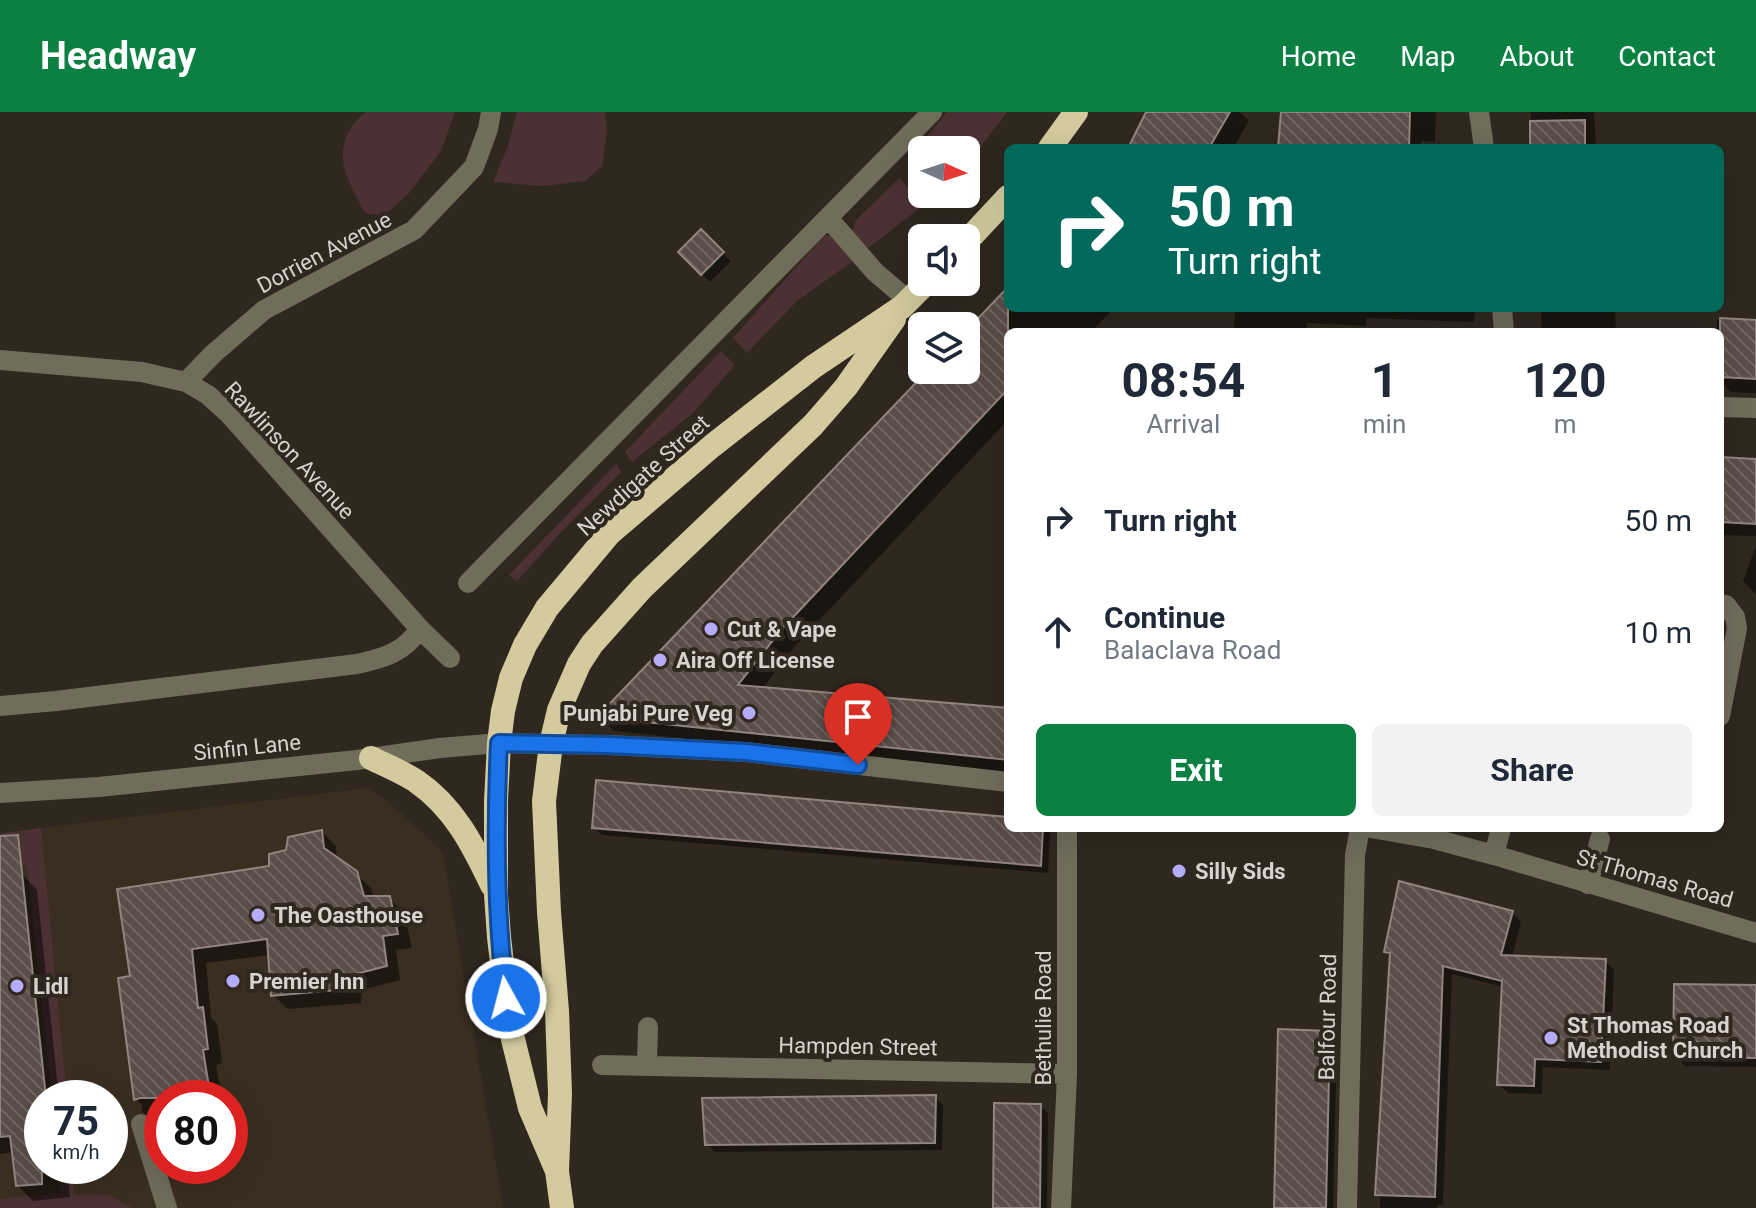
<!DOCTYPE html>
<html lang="en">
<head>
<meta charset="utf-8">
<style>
	:root { --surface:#fff; --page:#f2f2f3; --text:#1f2937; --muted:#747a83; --accent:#0b8043 }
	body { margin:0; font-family:Roboto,sans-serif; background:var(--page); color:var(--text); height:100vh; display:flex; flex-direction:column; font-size:30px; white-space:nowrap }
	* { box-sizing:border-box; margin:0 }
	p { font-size:26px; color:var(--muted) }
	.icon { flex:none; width:44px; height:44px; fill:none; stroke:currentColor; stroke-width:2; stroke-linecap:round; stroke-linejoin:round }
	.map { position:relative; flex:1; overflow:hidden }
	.side { position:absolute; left:1004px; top:216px; width:720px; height:504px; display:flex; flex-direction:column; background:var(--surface); border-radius:12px; box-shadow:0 8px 32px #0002 }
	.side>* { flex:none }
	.banner { position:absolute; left:1004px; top:32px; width:720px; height:168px; border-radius:12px; box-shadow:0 8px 32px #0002; background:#00695c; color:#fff; overflow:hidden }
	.needle { width:52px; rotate:93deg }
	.tools { position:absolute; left:908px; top:24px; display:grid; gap:16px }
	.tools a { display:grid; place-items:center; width:72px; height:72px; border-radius:12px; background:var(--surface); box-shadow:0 8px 32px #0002; font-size:40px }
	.speed { position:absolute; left:24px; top:968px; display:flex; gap:16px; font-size:40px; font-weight:700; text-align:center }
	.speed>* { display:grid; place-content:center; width:104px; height:104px; border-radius:50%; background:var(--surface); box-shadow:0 8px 32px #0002; line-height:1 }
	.speed small { font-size:20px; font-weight:400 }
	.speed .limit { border:12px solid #d22; background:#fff; color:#111 }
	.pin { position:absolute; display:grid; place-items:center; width:68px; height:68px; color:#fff; margin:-82px -34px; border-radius:50% 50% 50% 0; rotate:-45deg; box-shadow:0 0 8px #0007 }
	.pin .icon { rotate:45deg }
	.me { position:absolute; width:88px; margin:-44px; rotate:353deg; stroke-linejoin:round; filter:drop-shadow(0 0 6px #0008) }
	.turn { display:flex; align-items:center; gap:28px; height:168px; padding:0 32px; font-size:36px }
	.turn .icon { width:104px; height:104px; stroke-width:2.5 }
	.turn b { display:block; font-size:56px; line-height:68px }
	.eta { display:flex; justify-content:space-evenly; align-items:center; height:136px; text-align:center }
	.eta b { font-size:48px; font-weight:700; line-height:56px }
	.button { display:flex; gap:16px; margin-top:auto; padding:16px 32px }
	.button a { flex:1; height:92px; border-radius:12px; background:var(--accent); color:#fff; font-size:32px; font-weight:700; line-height:92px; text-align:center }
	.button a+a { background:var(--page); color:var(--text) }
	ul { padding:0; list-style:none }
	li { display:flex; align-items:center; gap:24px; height:112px; padding:0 32px }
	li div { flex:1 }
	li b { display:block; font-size:30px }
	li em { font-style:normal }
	header { display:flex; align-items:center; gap:48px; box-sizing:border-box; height:112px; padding:0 40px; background:var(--accent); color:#fff }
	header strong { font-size:38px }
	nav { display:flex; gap:44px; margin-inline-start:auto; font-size:28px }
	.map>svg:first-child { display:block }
	.built { fill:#3a2e20; fill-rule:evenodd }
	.green { fill:#4b3133 }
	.shadow { fill:#0007 }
	.building { fill:url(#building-back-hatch); stroke:#92847e; stroke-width:2 }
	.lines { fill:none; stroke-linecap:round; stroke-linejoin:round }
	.minor { stroke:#706d5b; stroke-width:20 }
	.highway { stroke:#d3cb9e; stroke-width:24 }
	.route-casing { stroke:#114b97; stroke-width:20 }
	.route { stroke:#1a73e8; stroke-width:14 }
	.poi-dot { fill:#b4acf9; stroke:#30281f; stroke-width:3 }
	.labels { text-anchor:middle; stroke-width:8; stroke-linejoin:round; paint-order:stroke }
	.street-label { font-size:22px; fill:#d8d3cd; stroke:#30281f }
	.poi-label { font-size:22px; font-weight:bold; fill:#d8d3cd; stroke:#30281f; text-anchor:start }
</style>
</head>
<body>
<header>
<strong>Headway</strong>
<nav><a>Home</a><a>Map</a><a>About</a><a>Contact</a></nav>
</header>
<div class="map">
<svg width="1756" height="1096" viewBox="0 0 1756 1096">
	<defs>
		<pattern id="building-back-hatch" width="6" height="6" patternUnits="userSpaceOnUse" patternTransform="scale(2)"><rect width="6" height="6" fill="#5b4d48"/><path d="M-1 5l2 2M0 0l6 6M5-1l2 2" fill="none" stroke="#726661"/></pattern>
	</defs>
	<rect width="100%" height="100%" fill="#30281f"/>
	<!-- built -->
	<path class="built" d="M369,676L396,697L443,740L503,1096H0V721ZM42,986H110V1054H42ZM162,986H230V1054H162Z"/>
	<!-- green -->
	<path class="green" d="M367,0H455L441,39L409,81L389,99L379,103L365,101C352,75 332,47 350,18C355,10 358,4 367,0Z
		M517,0H605L607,20L602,54L585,69L543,74L493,70L508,34Z
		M947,0H1007L966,54V38H922V59L914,40Z
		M899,66L925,92L867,137L852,120L856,108Z
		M830,122L853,149L797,189L747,241L733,226L822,126Z
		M721,239L735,253L692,302L632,350L625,340Z
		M616,352L621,360L563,418L517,469L509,463Z
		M41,716L67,986H52L27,753L0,755V722Z
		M58,1054H73L74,1082L109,1083L133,1096H0V1087L60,1081Z"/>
	<!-- shadow -->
	<path class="shadow" d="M1148,0H1240L1249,9L1233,36H1130Z
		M1283,0H1436L1435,30L1421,29V36H1280Z
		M1530,0H1594L1596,36H1532L1531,2Z
		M701,120L731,149L710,170L681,140Z
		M1008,178V196H1114L1091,220H1008V308L796,533L762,577L1008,598V661L614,619L600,605L931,258H966V222Z
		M1236,196H1475L1474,210L1366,206V214L1307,211L1306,220H1233Z
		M1541,196H1615L1616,220H1542Z
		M1717,208L1756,210V281L1731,280L1720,269V220H1717Z
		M1720,347L1756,349V424L1720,423Z
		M1756,434V482L1743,469Z
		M1008,707V716H1048L1050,718L1048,761L602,723L594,715Z
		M322,720L336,734L337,748L355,761L371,776L374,786H389L404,801L412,836L396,838L400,868L362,878L361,891L288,897L273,883L270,843L206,851L211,906L217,912L222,951L216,953L222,986H162V1012L157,1013L142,999V993L136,987L132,865L271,756L288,739Z
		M22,762L37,778L59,986H42V1054H67L70,1085L33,1089L18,1074L14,1040L0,1042V764Z
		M1512,800L1521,810L1512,845L1605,849L1614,858L1610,958L1543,955L1542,982L1508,981L1499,972L1504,875L1452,862L1443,1093H1437V1096H1380V1085L1377,1082L1392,844L1387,840Z
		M1756,875V955L1685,954L1675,944Z
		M1329,921L1337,929L1333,1096H1276Z
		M935,985L943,993L942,1038L715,1040L707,1032Z
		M1040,994L1048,1001L1047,1096H995Z"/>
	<!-- building -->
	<path class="building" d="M1146,0H1230L1209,36H1128Z
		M1281,0H1410L1409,36H1352L1311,33V36H1278Z
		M1585,8V36H1530V9Z
		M701,117L724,140L701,163L678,140Z
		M1008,175V277L781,518L738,573L1008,596V648L597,605L928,258H966V219Z
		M1720,206L1756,208V267L1720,265Z
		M1720,345L1756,347V412L1720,410Z
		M596,668L1008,705V716H1043L1041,754L592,716Z
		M322,718L324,736L357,759L364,784H390L398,822L383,824L387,854L348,864V877L271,884L267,827L192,837L198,896L203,895L208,937L203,938L209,975L203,976L204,986H140L134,988L118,866L130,864L117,777L269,754V742L286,738L288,725Z
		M18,723L46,986H42V1072L16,1074L10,1024L0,1025V724Z
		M1399,769L1513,799L1501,843L1606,847L1601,950L1535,947L1534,974L1497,973L1502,869L1443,854L1435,1085L1375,1083L1390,841L1384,840Z
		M1674,872L1756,873V946L1673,945Z
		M1278,917L1330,919L1326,1096H1274Z
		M936,983L935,1031L705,1033L702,986Z
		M994,991L1041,992L1040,1096H993Z"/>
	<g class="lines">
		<!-- minor -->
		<path class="minor" d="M1479,0L1484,36
			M829,107L875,160L909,189
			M1502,196L1504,220
			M0,248L142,260L159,264L186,270L208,283L229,302L420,517L450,546
			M186,270L213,242L264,198L414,118L474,55L488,17L491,0
			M1720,295L1756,296
			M468,471L932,0
			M1720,492L1726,493L1735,505L1737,516L1720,604
			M0,594L56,589L357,552C384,546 403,541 420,517
			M0,681L99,675L357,648L440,636L499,631L608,633L746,640L1008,670
			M1371,716L1434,727L1494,743L1756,821
			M1494,743L1501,716
			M1588,772L1600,727
			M602,953L1067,962
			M647,953L648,915
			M141,1012L167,1096
			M1061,1096L1067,962V716
			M1347,1096L1355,743L1360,716"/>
		<!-- highway -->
		<path class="highway" d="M1050,36L1076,0
			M966,130L1008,85
			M371,646C385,653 402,660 416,669C454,695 473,733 492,773
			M557,1059L530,996L509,911L499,825L496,783V689L499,631L503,599L511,566L525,533L547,496L609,422L712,334L813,255L902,195L927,170
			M562,1096L557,1059L560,982L557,899L549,800L544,689L551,632L559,598L579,552L592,532L642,476L813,313L846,275L894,207"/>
	</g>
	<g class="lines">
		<!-- route casing -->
		<g class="route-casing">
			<path id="route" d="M506,886C495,801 495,717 499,631L608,633L746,640L858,653"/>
		</g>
		<!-- route -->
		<use href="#route" class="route"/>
	</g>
	<!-- markers -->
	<g class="poi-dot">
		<circle cx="711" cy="517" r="8"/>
		<circle cx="660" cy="548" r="8"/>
		<circle cx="749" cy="601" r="8"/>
		<circle cx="1179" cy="759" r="8"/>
		<circle cx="258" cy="803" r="8"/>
		<circle cx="233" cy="869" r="8"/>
		<circle cx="17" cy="874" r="8"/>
		<circle cx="1551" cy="926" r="8"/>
	</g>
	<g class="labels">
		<!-- street labels -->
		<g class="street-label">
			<text transform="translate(324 140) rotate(-28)" y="8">Dorrien Avenue</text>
			<text transform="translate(290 338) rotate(47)" y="8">Rawlinson Avenue</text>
			<text transform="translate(643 363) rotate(-42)" y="8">Newdigate Street</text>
			<text transform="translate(247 635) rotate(-6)" y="8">Sinfin Lane</text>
			<text transform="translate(1655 766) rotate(16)" y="8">St Thomas Road</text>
			<text transform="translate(1327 905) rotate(-89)" y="8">Balfour Road</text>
			<text transform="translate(1043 906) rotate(-90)" y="8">Bethulie Road</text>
			<text transform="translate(858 934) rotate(1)" y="8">Hampden Street</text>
		</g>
		<!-- poi labels -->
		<g class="poi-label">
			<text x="727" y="525">Cut &amp; Vape</text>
			<text x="676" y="556">Aira Off License</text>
			<text x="733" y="609" text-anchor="end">Punjabi Pure Veg</text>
			<text x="1195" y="767">Silly Sids</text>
			<text x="274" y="811">The Oasthouse</text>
			<text x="249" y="877">Premier Inn</text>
			<text x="33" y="882">Lidl</text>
			<text x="1567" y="921">St Thomas Road<tspan x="1567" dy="25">Methodist Church</tspan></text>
		</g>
	</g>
</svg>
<div class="tools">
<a><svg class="needle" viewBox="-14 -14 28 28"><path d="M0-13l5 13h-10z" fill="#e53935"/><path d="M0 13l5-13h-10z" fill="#747a83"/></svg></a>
<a><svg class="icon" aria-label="sound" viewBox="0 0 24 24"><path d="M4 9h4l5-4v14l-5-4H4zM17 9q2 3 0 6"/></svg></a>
<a><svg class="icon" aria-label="layers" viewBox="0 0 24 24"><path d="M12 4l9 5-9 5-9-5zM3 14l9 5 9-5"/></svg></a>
</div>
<div class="speed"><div>75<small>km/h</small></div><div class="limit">80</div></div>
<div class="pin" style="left:858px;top:653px;background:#d93025"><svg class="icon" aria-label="arrive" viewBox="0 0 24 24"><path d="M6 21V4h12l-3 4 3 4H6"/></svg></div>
<svg class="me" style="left:506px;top:886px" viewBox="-20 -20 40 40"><circle r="17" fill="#1a73e8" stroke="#fff" stroke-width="3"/><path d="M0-11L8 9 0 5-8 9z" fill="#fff"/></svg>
<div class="banner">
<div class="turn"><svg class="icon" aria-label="right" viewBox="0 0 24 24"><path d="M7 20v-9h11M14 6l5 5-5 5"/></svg><div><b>50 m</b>Turn right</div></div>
</div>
<section class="side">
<div class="eta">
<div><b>08:54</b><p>Arrival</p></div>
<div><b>1</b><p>min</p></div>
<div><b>120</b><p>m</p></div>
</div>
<ul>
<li><svg class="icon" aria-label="right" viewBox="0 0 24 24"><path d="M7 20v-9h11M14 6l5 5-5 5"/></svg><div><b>Turn right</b></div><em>50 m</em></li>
<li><svg class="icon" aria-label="ahead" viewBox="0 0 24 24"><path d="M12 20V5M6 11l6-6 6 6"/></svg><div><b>Continue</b><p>Balaclava Road</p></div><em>10 m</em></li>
</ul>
<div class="button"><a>Exit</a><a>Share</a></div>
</section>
</div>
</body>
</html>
